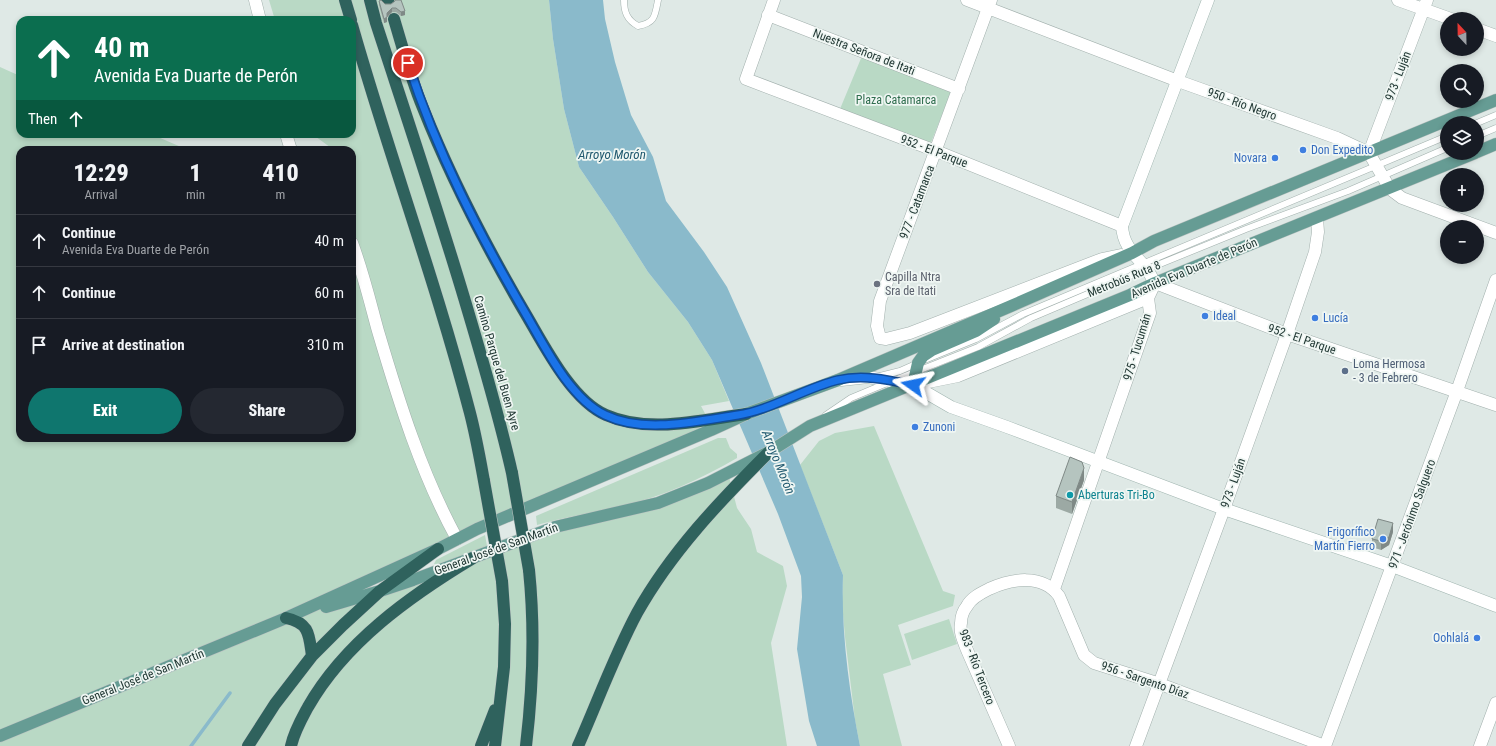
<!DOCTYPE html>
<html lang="en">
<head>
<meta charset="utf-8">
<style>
	:root { --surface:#171b24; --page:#242831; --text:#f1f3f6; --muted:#9ea1a6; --line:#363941; --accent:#0f766e }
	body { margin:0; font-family:"Roboto Condensed",sans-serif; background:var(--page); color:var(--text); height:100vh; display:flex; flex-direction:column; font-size:15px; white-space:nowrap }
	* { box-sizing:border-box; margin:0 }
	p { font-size:13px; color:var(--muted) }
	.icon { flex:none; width:22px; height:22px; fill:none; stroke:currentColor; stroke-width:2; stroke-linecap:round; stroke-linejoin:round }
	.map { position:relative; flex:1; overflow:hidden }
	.details { position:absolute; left:16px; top:146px; width:340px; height:296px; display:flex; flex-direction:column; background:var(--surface); border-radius:12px; box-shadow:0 2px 6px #0003 }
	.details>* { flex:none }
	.banner { position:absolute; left:16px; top:16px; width:340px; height:122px; border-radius:12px; box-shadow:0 2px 6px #0003; background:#0b6e4f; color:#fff; overflow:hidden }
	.needle { width:26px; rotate:338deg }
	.tools { position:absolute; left:1440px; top:12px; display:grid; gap:8px }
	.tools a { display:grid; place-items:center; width:44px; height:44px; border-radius:50%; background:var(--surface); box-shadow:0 2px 6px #0003; font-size:20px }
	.pin { position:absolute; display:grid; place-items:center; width:34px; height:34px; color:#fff; margin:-17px; border:2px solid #fff; border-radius:50%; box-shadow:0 1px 4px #0007 }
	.me { position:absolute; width:44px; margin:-22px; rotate:282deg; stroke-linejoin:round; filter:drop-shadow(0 0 3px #0008) }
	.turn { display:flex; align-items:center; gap:14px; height:84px; padding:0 12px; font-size:18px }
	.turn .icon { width:52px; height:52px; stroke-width:2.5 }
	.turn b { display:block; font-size:28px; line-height:34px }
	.then { display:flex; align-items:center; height:38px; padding:0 12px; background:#0003; gap:8px; font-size:15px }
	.eta { display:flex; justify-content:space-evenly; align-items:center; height:68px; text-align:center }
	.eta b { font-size:24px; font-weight:800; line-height:28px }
	.button { display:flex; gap:8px; margin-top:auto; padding:8px 12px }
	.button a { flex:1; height:46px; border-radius:24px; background:var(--accent); color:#fff; font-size:16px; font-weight:800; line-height:46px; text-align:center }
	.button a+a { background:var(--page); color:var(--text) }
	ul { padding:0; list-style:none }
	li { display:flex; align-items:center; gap:12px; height:52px; padding:0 12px; border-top:1px solid var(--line) }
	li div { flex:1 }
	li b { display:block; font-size:15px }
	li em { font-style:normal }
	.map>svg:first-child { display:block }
	.green { fill:#b9d9c5 }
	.water { fill:#8abacb }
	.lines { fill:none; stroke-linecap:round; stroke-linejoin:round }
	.stream { stroke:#8abacb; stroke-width:3.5 }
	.lane-casing { stroke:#a2b0ad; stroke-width:7 }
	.street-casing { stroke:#a2b0ad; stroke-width:13 }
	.secondary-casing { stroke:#9fb4af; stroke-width:13 }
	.primary-casing { stroke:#bcc3c2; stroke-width:13 }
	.highway-casing { stroke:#bcc3c2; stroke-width:13 }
	.lane { stroke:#fff; stroke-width:6 }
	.street { stroke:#fff; stroke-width:12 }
	.secondary { stroke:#fff; stroke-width:12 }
	.primary { stroke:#669c94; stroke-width:12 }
	.highway { stroke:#2f625d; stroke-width:12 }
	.highway-bridge-casing { stroke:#bcc3c2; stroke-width:13; stroke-linecap:butt }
	.highway-bridge { stroke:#2f625d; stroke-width:12 }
	.wall { fill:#9ca9a4 }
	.shaded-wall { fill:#7f8986 }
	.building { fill:#b5c4bf; stroke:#7f8986 }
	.route-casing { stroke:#114b97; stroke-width:10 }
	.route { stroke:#1a73e8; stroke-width:7 }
	.shop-dot { fill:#3f7fe0; stroke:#eff6f3; stroke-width:1.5 }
	.worship-dot { fill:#6b7280; stroke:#eff6f3; stroke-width:1.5 }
	.service-dot { fill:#5c6f8a; stroke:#eff6f3; stroke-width:1.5 }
	.culture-dot { fill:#0f9aa8; stroke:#eff6f3; stroke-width:1.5 }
	.labels { text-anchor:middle; stroke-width:3.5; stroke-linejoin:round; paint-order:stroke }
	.street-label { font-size:12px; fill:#213834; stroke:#eff6f3 }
	.park-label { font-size:12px; fill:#2e6c4d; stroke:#eff6f3 }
	.shop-label { font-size:12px; fill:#366cbe; stroke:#eff6f3; text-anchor:start }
	.worship-label { font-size:12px; fill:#5b616d; stroke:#eff6f3; text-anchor:start }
	.service-label { font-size:12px; fill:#4e5e75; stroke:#eff6f3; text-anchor:start }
	.culture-label { font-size:12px; fill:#0d838f; stroke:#eff6f3; text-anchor:start }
	.water-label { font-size:13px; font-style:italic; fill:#20596f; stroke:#eff6f3 }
</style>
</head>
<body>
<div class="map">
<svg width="1496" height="746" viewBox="0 0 1496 746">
	<rect width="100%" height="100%" fill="#dfe9e6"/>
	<!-- green -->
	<path class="green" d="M269,0H549L553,39L564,109L579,167L613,217L648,272L688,322L712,360L729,401L701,406L708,419L711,430L290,616L473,558L627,511L728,473L737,508L751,529L757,552L783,566L787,586L771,643L787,746H0V67L20,76V134H151L188,150H20V438H352V150H334L312,134H352V20H275Z
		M862,56L951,92L930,145L840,109Z
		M874,426L943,591L955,595L953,606L898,625L911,665L883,674L902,746H860L855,720L845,637L842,603L843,575L800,465L819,441L835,433Z
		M718,438H726L730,448L737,454V458C701,479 662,497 621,506C593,513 565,517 537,525L536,516Z
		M485,535L487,546L438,566L434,564L436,560Z
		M949,619L957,644L912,660L904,634Z"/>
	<!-- water -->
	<path class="water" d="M549,0H603L605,19L615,62L631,115L653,157L666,201L704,252L727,287L761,363L843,575C841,632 849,690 860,746H817L809,721L797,649L802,597L801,576L778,514L712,360L688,322L648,272L613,217L579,167L564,109L553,39Z"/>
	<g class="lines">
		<!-- stream -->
		<path class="stream" d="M191,746L230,693"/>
		<!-- lane casing -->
		<g class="lane-casing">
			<path id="lane" d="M624,0C624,12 627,20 638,26C655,23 655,16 658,0
				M1477,123L1496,115
				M1477,136L1496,128
				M927,359L976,339L1023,314L1447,136
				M880,376L900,371L918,363
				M895,380L978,347L1031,318L1123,279L1246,229L1348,191L1447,148
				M826,415L851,398L887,383"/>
		</g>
		<!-- street casing -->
		<g class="street-casing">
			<path id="street" d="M255,0L260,20
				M774,0L746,79L936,151L1122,226
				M967,0L1178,81L1337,138L1369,153L1390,189L1402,198L1496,233
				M991,0L880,301L877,326L880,338L886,339L910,333L1102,259L1121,255
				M1398,0L1451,19
				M768,15L959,89
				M1477,29L1496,36
				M286,134L291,150
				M1369,153L1427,0
				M352,243C363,272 370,302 378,331C399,402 421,473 457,539
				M923,383L958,376L1148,298
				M1054,589L1150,313L1148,298L1155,283L1287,334L1496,405
				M1009,746L967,650C964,642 959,632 961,623C961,617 963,611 967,606C971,598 981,593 989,589C1011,579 1042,573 1059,596L1084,655L1094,663L1160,684L1325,746
				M1136,746L1224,509L1287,334L1315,252L1318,232L1317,218
				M1325,746L1457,391L1496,280
				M1480,746L1496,703"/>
		</g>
		<!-- secondary casing -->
		<g class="secondary-casing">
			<path id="secondary" d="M1155,283C1152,279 1150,273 1147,269C1135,255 1123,246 1122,226L1208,0
				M841,380L868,377L913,385L951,407L1007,427L1224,509L1392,566L1496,606"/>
		</g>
		<!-- primary casing -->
		<g class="primary-casing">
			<path id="primary" d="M1477,152L1496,144
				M913,385L918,363L923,356L932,350L976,331L994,319
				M326,607L380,591L413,580L555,527L658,503L708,483L769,452L810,426L1130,295L1155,283L1475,153
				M0,736L286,618L438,549L477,529L711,430L746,414L838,380L1011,306L1132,253L1154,241L1496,100"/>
		</g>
		<!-- highway casing -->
		<g class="highway-casing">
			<path id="highway" d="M345,0L351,20
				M370,0L376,23C406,115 437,207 465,301C482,358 499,415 512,473
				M388,0V2
				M394,19C403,49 411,79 423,108C452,181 488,250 528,318C546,349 573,401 606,415C649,434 701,420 746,414
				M352,25C389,155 436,282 470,413C476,436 480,459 484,481
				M286,618C310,623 309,635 312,656
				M248,746L275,704L312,656L343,625L380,591L438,549
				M291,746C294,732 301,720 308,707C345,642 410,596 473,558
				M481,746L495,710
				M495,746L504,667L505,624L502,581
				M526,746C533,687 535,629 529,570
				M578,746C597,703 615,654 637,613C671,552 720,501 769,452"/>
		</g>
		<!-- lane -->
		<use href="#lane" class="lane"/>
		<!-- street -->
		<use href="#street" class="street"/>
		<!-- secondary -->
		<use href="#secondary" class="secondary"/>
		<!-- primary -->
		<use href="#primary" class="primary"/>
		<!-- highway -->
		<use href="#highway" class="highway"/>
		<!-- highway-bridge casing -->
		<g class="highway-bridge-casing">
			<path id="highway-bridge" d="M512,473L529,570
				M484,481L502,581"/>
		</g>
		<!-- highway-bridge -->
		<use href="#highway-bridge" class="highway-bridge"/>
	</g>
	<!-- wall -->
	<path class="wall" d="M379,1L385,4H391L395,1L405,15L401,16L396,12H392L387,17V22L384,23L379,5Z
		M1084,480L1072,514L1056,508V496Z
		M1393,532L1389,545L1381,550L1372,547V539Z"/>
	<!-- shaded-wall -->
	<path class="shaded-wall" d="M392,8V12L387,17V13Z
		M405,11V15L401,16V12Z
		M387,17V22L384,23V19Z
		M1084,468V480L1072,514V502Z
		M1393,523V532L1389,545L1381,550V541Z"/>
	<!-- building -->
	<path class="building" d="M381,0L385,4H391L395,1V0H401L405,11L401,12L396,8H392L387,13V17L384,19L379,1Z
		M1070,457L1082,462L1084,468L1072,502L1056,496Z
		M1378,519L1393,523L1389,537L1381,541L1372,539Z"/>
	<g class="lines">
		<!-- route casing -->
		<g class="route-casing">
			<path id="route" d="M408,63C437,153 479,234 527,316C546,349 570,398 605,415C644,434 697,421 738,415C771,410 805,388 838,380C863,374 889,380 913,385"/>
		</g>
		<!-- route -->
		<use href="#route" class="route"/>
	</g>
	<!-- markers -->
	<g class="shop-dot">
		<circle cx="1303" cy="150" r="4"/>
		<circle cx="1275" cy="158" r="4"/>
		<circle cx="1205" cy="316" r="4"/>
		<circle cx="1315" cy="318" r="4"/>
		<circle cx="915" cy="427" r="4"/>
		<circle cx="1383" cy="539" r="4"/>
		<circle cx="1477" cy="638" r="4"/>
	</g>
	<circle class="worship-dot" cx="877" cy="284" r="4"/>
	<circle class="service-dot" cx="1345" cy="371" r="4"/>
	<circle class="culture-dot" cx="1070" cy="495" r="4"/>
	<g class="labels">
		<!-- street labels -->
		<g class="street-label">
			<text transform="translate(864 52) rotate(21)" y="4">Nuestra Señora de Itati</text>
			<text transform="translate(1398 76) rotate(-69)" y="4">973 - Luján</text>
			<text transform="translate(1242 104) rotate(20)" y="4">950 - Río Negro</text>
			<text transform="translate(934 151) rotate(21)" y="4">952 - El Parque</text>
			<text transform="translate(917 202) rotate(-69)" y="4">977 - Catamarca</text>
			<text transform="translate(1194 268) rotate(-23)" y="4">Avenida Eva Duarte de Perón</text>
			<text transform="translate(1124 279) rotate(-22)" y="4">Metrobús Ruta 8</text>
			<text transform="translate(1302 339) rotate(19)" y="4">952 - El Parque</text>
			<text transform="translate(1137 347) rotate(-73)" y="4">975 - Tucumán</text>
			<text transform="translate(497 363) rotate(74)" y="4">Camino Parque del Buen Ayre</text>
			<text transform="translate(1233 483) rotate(-70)" y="4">973 - Luján</text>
			<text transform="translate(1412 514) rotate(-70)" y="4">971 - Jerónimo Salguero</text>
			<text transform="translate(496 549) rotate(-20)" y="4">General José de San Martín</text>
			<text transform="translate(977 667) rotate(69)" y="4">983 - Río Tercero</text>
			<text transform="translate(143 677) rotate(-22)" y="4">General José de San Martín</text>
			<text transform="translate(1145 680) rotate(19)" y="4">956 - Sargento Díaz</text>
		</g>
		<!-- park labels -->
		<g class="park-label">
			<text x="896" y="104">Plaza Catamarca</text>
		</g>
		<!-- shop labels -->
		<g class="shop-label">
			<text x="1311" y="154">Don Expedito</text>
			<text x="1267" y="162" text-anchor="end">Novara</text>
			<text x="1213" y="320">Ideal</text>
			<text x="1323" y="322">Lucía</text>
			<text x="923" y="431">Zunoni</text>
			<text x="1375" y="536" text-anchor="end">Frigorífico<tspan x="1375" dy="14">Martín Fierro</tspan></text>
			<text x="1469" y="642" text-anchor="end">Oohlalá</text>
		</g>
		<!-- worship labels -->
		<g class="worship-label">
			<text x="885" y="281">Capilla Ntra<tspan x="885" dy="14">Sra de Itati</tspan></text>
		</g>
		<!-- service labels -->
		<g class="service-label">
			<text x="1353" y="368">Loma Hermosa<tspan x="1353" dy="14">- 3 de Febrero</tspan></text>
		</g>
		<!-- culture labels -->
		<g class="culture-label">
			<text x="1078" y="499">Aberturas Tri-Bo</text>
		</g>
		<!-- water labels -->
		<g class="water-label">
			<text x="612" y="159">Arroyo Morón</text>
			<text transform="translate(779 462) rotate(68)" y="5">Arroyo Morón</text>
		</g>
	</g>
</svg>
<div class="tools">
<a><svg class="needle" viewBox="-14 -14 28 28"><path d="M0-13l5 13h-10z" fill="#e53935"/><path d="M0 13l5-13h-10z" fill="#9ea1a6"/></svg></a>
<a><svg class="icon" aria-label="search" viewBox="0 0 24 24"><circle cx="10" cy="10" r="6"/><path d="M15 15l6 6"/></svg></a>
<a><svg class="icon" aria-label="layers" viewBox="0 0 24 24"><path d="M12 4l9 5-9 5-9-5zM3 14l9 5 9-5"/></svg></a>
<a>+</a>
<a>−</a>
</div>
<div class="pin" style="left:408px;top:63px;background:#d93025"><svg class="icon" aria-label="arrive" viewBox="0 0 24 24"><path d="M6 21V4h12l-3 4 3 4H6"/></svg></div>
<svg class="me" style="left:913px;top:385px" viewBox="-20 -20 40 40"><path d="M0-17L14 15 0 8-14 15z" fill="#1a73e8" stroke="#fff" stroke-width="4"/></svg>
<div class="banner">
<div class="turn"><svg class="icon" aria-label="ahead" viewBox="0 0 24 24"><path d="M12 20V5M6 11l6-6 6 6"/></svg><div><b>40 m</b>Avenida Eva Duarte de Perón</div></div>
<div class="then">Then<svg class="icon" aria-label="ahead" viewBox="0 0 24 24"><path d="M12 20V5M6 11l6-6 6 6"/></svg></div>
</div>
<section class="details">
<div class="eta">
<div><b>12:29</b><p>Arrival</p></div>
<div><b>1</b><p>min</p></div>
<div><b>410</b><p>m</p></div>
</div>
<ul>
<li><svg class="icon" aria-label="ahead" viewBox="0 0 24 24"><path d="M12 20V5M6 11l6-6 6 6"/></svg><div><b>Continue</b><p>Avenida Eva Duarte de Perón</p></div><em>40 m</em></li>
<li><svg class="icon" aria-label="ahead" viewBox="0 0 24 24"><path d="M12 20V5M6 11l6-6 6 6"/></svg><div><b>Continue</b></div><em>60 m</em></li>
<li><svg class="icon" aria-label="arrive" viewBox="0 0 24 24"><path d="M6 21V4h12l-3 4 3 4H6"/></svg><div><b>Arrive at destination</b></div><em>310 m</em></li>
</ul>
<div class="button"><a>Exit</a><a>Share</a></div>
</section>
</div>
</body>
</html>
